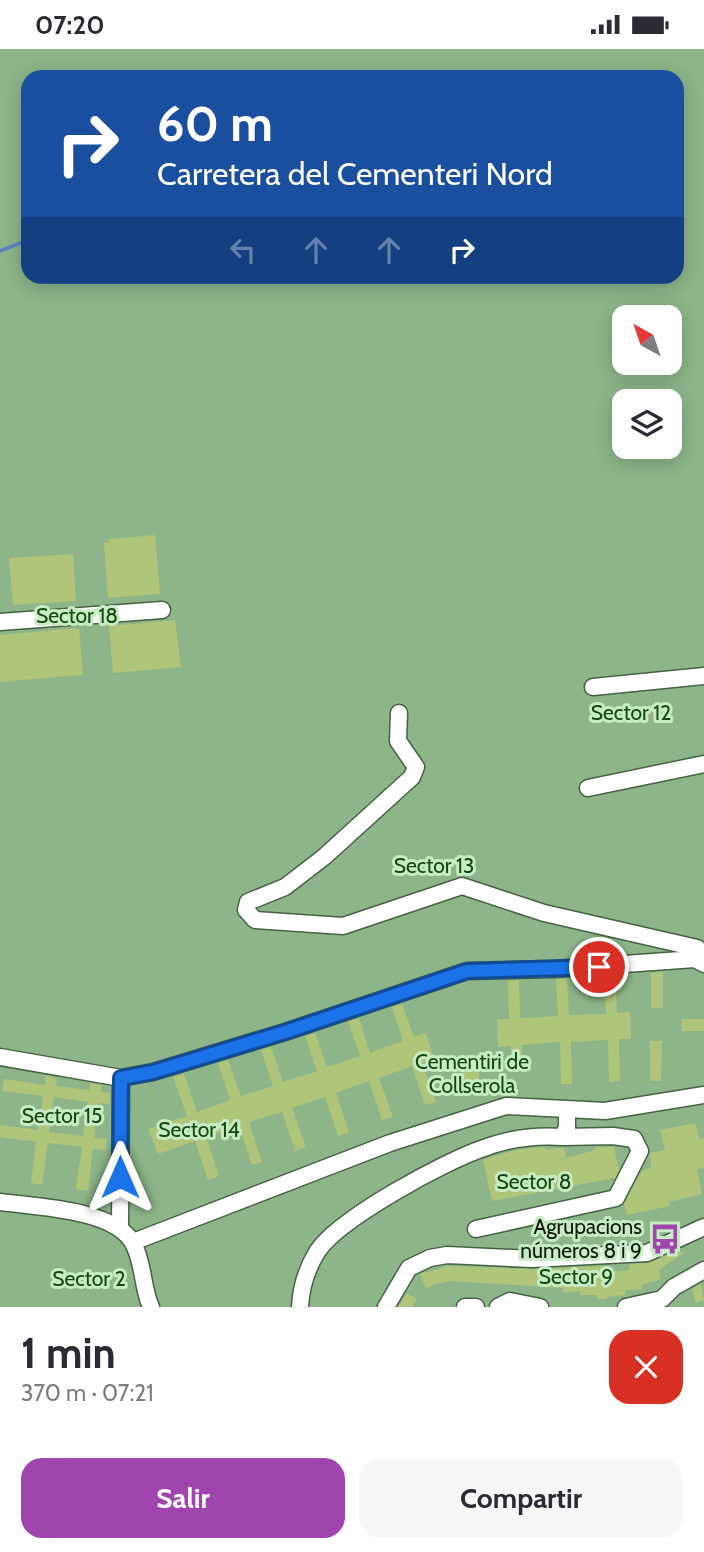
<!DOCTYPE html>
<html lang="es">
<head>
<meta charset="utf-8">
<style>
	:root { --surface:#fff; --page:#f7f7f7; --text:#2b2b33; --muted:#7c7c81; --accent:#a044ae }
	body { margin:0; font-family:Cabin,sans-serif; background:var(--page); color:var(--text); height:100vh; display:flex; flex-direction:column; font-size:26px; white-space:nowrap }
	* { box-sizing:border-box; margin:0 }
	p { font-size:23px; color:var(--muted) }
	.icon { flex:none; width:38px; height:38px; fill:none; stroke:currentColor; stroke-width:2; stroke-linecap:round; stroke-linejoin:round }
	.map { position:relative; height:1258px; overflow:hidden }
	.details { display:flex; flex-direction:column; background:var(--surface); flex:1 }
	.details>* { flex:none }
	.guide { position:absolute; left:21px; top:21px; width:663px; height:214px; border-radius:21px; box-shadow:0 4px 18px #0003; background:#1a4fa0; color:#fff; overflow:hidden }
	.needle { width:46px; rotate:320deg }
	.fabs { position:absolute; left:612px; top:256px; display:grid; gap:14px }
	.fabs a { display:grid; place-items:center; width:70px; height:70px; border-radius:14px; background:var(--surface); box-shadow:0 4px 18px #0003; font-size:35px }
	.pin { position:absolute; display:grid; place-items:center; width:60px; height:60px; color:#fff; margin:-30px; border:4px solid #fff; border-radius:50%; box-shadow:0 2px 7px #0007 }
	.me { position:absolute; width:77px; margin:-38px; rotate:0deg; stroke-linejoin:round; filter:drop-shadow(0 0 5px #0008) }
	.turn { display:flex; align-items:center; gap:24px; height:147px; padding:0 21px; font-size:32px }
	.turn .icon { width:91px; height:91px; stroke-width:2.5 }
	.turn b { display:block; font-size:49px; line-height:60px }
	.lanes { display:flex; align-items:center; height:66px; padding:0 21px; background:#0003; justify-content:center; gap:35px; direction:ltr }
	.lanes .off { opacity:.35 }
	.round { display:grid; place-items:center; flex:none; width:74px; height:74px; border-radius:21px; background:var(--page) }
	.summary { display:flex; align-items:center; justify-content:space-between; height:119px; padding:0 21px }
	h1 { font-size:42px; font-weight:800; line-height:52px }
	.action { display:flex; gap:14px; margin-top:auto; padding:14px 21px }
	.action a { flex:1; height:80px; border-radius:21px; background:var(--accent); color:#fff; font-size:28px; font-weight:800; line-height:80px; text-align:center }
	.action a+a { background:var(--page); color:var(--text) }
	.status { display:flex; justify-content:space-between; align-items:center; height:49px; padding:0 35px; background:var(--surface); direction:ltr }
	.status svg { height:19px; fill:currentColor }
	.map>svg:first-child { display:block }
	.green { fill:#8db589; fill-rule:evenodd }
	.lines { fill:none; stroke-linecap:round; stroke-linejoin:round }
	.stream { stroke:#6082bf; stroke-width:3.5 }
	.building { fill:#afc57a; fill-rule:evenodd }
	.minor-casing { stroke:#456342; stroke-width:19 }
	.minor { stroke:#fff; stroke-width:16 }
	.route-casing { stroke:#114b97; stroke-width:18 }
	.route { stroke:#1a73e8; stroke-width:12 }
	.labels { text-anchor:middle; stroke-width:6; stroke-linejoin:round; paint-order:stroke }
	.park-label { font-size:21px; fill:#12490e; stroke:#c7ebc3 }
	.poi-label { font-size:21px; fill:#0c190b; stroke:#c7ebc3; text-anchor:end }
</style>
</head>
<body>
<div class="status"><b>07:20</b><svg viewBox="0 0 49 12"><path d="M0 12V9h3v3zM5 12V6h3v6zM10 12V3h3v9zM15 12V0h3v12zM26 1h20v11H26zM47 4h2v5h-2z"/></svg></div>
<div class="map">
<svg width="704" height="1258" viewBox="0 0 704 1258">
	<rect width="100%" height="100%" fill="#bbddb7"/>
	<!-- green -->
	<path class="green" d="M0,0H704V1258H0ZM28,28H677V228H28ZM625,268H670V313H625ZM625,352H670V397H625Z"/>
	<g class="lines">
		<!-- stream -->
		<path class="stream" d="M0,202L28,191"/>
	</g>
	<!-- building -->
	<path class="building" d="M155,486L160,545L108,549L104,494H109V490Z
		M73,505L76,552L13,556L9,509Z
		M175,571L181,618L113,624L109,577Z
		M79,579L83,626L0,633V586Z
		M663,923V959H651V924Z
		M615,926L617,964L630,963L631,990H619L620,1032L609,1033L608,991L571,993L572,1035H561L560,993L522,996V1011H511V997L498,998L497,970H509L508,932L519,931L520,969L544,968L558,967L556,930H567L569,966L606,965L604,927Z
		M402,955L414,988L426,984L434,1010L422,1014L436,1053L425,1056L412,1017L379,1029L393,1068L382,1071L369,1032L336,1044L349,1083L338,1087L325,1048L292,1059L306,1098L295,1102L282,1063L249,1073L262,1113L252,1116L239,1077L206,1088L219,1127L208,1131L195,1092L158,1105L148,1080L187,1067L173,1028L184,1025L197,1063L230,1051L218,1014L228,1011L241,1047L273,1037L261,1001L271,998L283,1033L317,1022L305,987L315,984L327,1018L360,1007L348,973L359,969L370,1004L403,992L392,958Z
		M682,970H704V982H682Z
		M650,992H662L661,1032H650Z
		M479,1020V1039L467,1042L462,1023Z
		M46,1027L57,1029L56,1037L89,1041L90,1034L101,1036V1043L110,1044V1055L99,1054L94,1089L107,1090L106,1101L93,1100L88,1142L76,1140L82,1098L48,1094L42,1136L31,1134L36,1093L0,1088V1076L38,1081L43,1047L2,1042L4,1030L45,1036ZM54,1048L88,1053L83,1087L49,1083Z
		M695,1074L700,1090L704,1089V1119L697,1120L702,1145L669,1153L670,1157L627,1166L624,1155L642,1122L651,1119L650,1104L665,1101L660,1081Z
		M545,1098L546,1101L564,1098L566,1109L595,1101V1098H614L619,1121L615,1129L492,1152L483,1111L515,1101Z
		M686,1202L659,1221L661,1230L642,1236V1240L625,1241V1246L607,1248V1250H597V1246H580V1242L563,1244V1239L452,1232L435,1235L426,1240L420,1225L448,1217L532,1220L606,1217V1223L630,1221L629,1215L648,1214L673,1204Z
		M701,1235L704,1251L696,1254L692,1240Z
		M407,1244L417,1250L412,1258H398Z"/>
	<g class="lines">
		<!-- minor casing -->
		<g class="minor-casing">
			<path id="minor" d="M0,573L162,561
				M593,638L704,627
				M399,664L398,692L416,718L412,728L324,808L285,838L248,853L246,861L255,871L343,877L462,837L544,864L697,899L704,906
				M588,739L704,715
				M0,1008L121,1029L153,1023L285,983L467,922L554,920L695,910L704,915
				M0,1153C36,1158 117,1160 134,1196C144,1216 142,1238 151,1258
				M120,1177L121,1029
				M476,1180L616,1149L640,1102L634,1090L613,1087L563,1088
				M133,1193L390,1094L506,1057L605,1062L704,1046
				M300,1258C301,1237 306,1221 317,1203C338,1170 445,1112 484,1099C508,1090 537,1086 563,1088L567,1078V1060
				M386,1258L409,1219L430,1209L447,1206L532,1210L647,1204L704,1178
				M465,1258H476
				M498,1258L510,1252L540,1258
				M626,1258L662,1250L674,1238L704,1221"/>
		</g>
		<!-- minor -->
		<use href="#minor" class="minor"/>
	</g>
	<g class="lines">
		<!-- route casing -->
		<g class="route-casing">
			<path id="route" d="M120,1128L121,1029L153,1023L285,983L467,922L599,918"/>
		</g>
		<!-- route -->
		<use href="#route" class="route"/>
	</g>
	<!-- icons -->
	<defs>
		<g id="bus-bare" transform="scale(2.415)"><path d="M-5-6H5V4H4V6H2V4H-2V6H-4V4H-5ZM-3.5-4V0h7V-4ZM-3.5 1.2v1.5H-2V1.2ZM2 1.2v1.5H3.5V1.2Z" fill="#a044ae" stroke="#c7ebc3" stroke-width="2.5" paint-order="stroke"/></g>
	</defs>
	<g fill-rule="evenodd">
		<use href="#bus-bare" x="665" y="1190"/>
	</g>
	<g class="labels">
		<!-- park labels -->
		<g class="park-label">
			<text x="77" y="574">Sector 18</text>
			<text x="631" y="671">Sector 12</text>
			<text x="434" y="824">Sector 13</text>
			<text x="472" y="1020">Cementiri de<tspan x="472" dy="24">Collserola</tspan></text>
			<text x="62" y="1074">Sector 15</text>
			<text x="199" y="1088">Sector 14</text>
			<text x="534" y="1140">Sector 8</text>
			<text x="576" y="1235">Sector 9</text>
			<text x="89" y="1237">Sector 2</text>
		</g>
		<!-- poi labels -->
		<g class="poi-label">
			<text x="642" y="1185">Agrupacions<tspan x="642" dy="24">números 8 i 9</tspan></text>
		</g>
	</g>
</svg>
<div class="fabs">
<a><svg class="needle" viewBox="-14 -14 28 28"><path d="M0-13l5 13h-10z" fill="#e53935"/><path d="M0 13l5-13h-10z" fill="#7c7c81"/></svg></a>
<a><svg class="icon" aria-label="layers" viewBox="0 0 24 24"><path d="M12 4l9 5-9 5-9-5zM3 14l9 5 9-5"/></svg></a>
</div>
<div class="pin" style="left:599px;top:918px;background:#d93025"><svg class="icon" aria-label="arrive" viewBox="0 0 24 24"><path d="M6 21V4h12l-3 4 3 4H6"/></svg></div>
<svg class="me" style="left:120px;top:1128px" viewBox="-20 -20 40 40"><path d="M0-17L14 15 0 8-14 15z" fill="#1a73e8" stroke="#fff" stroke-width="4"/></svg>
<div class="guide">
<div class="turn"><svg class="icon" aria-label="right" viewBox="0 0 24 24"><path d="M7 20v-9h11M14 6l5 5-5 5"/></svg><div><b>60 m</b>Carretera del Cementeri Nord</div></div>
<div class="lanes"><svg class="icon off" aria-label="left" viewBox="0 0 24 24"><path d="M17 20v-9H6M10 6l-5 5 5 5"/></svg><svg class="icon off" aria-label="ahead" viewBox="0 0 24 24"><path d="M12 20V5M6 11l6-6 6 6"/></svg><svg class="icon off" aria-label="ahead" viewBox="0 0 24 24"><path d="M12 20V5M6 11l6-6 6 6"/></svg><svg class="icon" aria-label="right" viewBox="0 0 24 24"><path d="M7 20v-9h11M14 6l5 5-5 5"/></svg></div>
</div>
</div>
<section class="details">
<div class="summary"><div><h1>1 min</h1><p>370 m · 07:21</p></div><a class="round" style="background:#d93025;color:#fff"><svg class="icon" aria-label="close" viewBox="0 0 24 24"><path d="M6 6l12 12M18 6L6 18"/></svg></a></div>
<div class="action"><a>Salir</a><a>Compartir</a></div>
</section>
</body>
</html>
